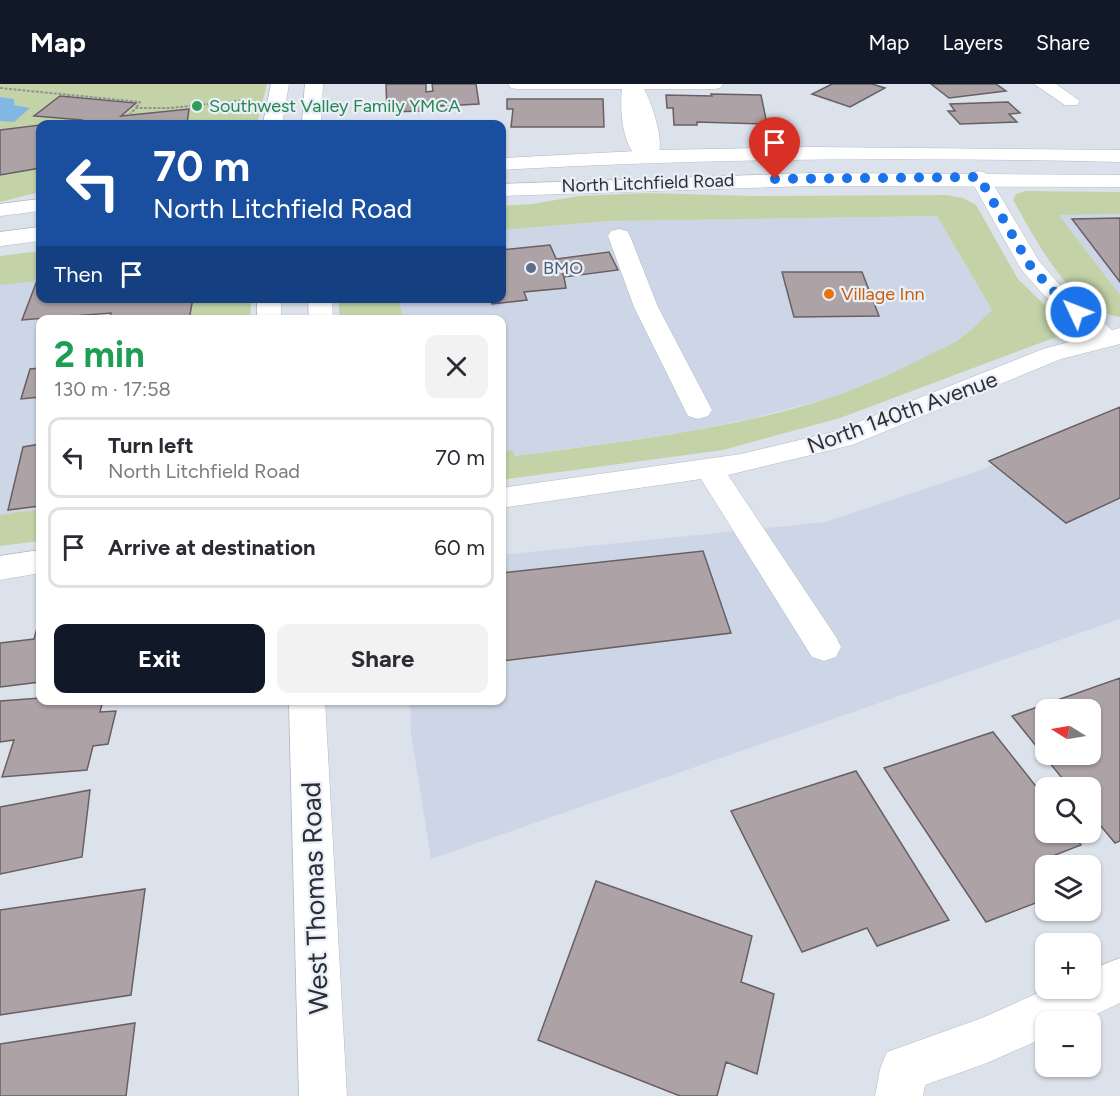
<!DOCTYPE html>
<html lang="en">
<head>
<meta charset="utf-8">
<style>
	:root { --surface:#fff; --page:#f2f2f3; --text:#2b2b33; --muted:#7c7c81; --line:#e1e1e2; --accent:#111827 }
	body { margin:0; font-family:Figtree,sans-serif; background:var(--page); color:var(--text); height:100vh; display:flex; flex-direction:column; font-size:22px; white-space:nowrap }
	* { box-sizing:border-box; margin:0 }
	p { font-size:20px; color:var(--muted) }
	.icon { flex:none; width:33px; height:33px; fill:none; stroke:currentColor; stroke-width:2; stroke-linecap:round; stroke-linejoin:round }
	.map { position:relative; flex:1; overflow:hidden }
	.side { position:absolute; left:36px; top:231px; width:470px; height:390px; display:flex; flex-direction:column; background:var(--surface); border-radius:12px; box-shadow:0 2px 4px #0004 }
	.side>* { flex:none }
	.hud { position:absolute; left:36px; top:36px; width:470px; height:183px; border-radius:12px; box-shadow:0 2px 4px #0004; background:#1a4fa0; color:#fff; overflow:hidden }
	.needle { width:39px; rotate:281deg }
	.buttons { position:absolute; left:1035px; top:615px; display:grid; gap:12px }
	.buttons a { display:grid; place-items:center; width:66px; height:66px; border-radius:12px; background:var(--surface); box-shadow:0 2px 4px #0004; font-size:30px }
	.pin { position:absolute; display:grid; place-items:center; width:51px; height:51px; color:#fff; margin:-62px -26px; border-radius:50% 50% 50% 0; rotate:-45deg; box-shadow:0 0 6px #0007 }
	.pin .icon { rotate:45deg }
	.me { position:absolute; width:66px; margin:-33px; rotate:313deg; stroke-linejoin:round; filter:drop-shadow(0 0 4px #0008) }
	.turn { display:flex; align-items:center; gap:21px; height:126px; padding:0 18px; font-size:27px }
	.turn .icon { width:78px; height:78px; stroke-width:2.5 }
	.turn b { display:block; font-size:42px; line-height:51px }
	.then { display:flex; align-items:center; height:57px; padding:0 18px; background:#0003; gap:12px; font-size:22px }
	.round { display:grid; place-items:center; flex:none; width:63px; height:63px; border-radius:12px; background:var(--page) }
	.summary { display:flex; align-items:center; justify-content:space-between; height:102px; padding:0 18px }
	h1 { font-size:36px; font-weight:700; line-height:45px; color:#1e9e55 }
	.primary-button { display:flex; gap:12px; margin-top:auto; padding:12px 18px }
	.primary-button a { flex:1; height:69px; border-radius:12px; background:var(--accent); color:#fff; font-size:24px; font-weight:700; line-height:69px; text-align:center }
	.primary-button a+a { background:var(--page); color:var(--text) }
	ul { padding:0; list-style:none }
	li { display:flex; align-items:center; gap:18px; height:81px; margin:0 12px 9px; padding:0 6px; border:3px solid var(--line); border-radius:12px }
	li div { flex:1 }
	li b { display:block; font-size:22px }
	li em { font-style:normal }
	header { display:flex; align-items:center; gap:36px; box-sizing:border-box; height:84px; padding:0 30px; background:var(--accent); color:#fff }
	header strong { font-size:28px }
	nav { display:flex; gap:33px; margin-inline-start:auto; font-size:21px }
	.map>svg:first-child { display:block }
	.built { fill:#cdd6e6 }
	.green { fill:#c3d3a7 }
	.water { fill:#82b7e4 }
	.building { fill:#ada3a7; stroke:#695f63; stroke-width:1.5; fill-rule:evenodd }
	.lines { fill:none; stroke-linecap:round; stroke-linejoin:round }
	.minor-casing { stroke:#b4bac3; stroke-width:1 }
	.major-casing { stroke:#b4bac3; stroke-width:1 }
	.path { stroke:#8f939a; stroke-width:2; stroke-dasharray:3 1.5; stroke-linecap:butt }
	.minor { fill:#fff; fill-rule:evenodd }
	.major { fill:#fff; fill-rule:evenodd }
	.route { stroke:#1a73e8; stroke-width:10; stroke-dasharray:0 18 }
	.leisure-dot { fill:#2e9e5b; stroke:#eaeff9; stroke-width:2 }
	.service-dot { fill:#5c6f8a; stroke:#eaeff9; stroke-width:2 }
	.food-dot { fill:#e8710a; stroke:#eaeff9; stroke-width:2 }
	.labels { text-anchor:middle; stroke-width:4.5; stroke-linejoin:round; paint-order:stroke }
	.far-leisure-label { font-size:18px; fill:#27864d; stroke:#eaeff9; text-anchor:start }
	.far-street-label { font-size:18px; fill:#2d2f33; stroke:#eaeff9 }
	.far-service-label { font-size:18px; fill:#4e5e75; stroke:#eaeff9; text-anchor:start }
	.far-food-label { font-size:18px; fill:#c56008; stroke:#eaeff9; text-anchor:start }
	.street-label { font-size:22px; fill:#2d2f33; stroke:#eaeff9 }
	.near-street-label { font-size:27px; fill:#2d2f33; stroke:#eaeff9 }
</style>
</head>
<body>
<header>
<strong>Map</strong>
<nav><a>Map</a><a>Layers</a><a>Share</a></nav>
</header>
<div class="map">
<svg width="1120" height="1012" viewBox="0 0 1120 1012">
	<rect width="100%" height="100%" fill="#dce2eb"/>
	<!-- built -->
	<path class="built" d="M1058,130H1120V211Z
		M937,132L992,226L962,254L888,293L829,314L754,334L682,349L515,372L513,367L501,368V236L403,235L399,215L501,214V146L609,137Z
		M40,197V214L185,235L40,236V425L0,431V201Z
		M1120,324V535L431,775L411,649L410,617L501,616V471L825,438L981,386Z"/>
	<!-- green -->
	<path class="green" d="M0,0H267L257,40H187L189,26L121,32L60,12L35,32L82,36L81,40H68L67,37L0,46Z
		M40,84V108L0,118V91Z
		M1026,107L1120,108V130L1059,131L1120,211V233C1070,226 1036,155 1013,116L1016,110Z
		M647,109L754,112L946,111L963,114L976,121L1018,195L1060,236L1064,245L1059,252L840,334L723,366L501,396V368L513,366L515,372C652,353 797,341 921,275C934,268 949,262 961,254C972,246 982,235 992,226L937,132L609,137L501,146V122L532,120L579,112Z
		M40,167V197L0,201V172Z
		M187,215H251L250,235L185,236Z
		M338,215H399L403,235H340Z
		M40,425V457L0,462V431Z"/>
	<!-- water -->
	<path class="water" d="M0,13L14,15V21L30,24L14,38L0,37Z"/>
	<!-- building -->
	<path class="building" d="M386,0H426V8L433,7L432,0H476L479,20L421,23V27L387,28Z
		M832,0H872L885,4L850,23L812,10Z
		M931,0H996L1006,7L949,14Z
		M711,10L761,11L767,40L697,38V41H674L673,24H667L666,11L712,12Z
		M60,12L136,19L121,32L189,25L187,40H81L82,36L34,32Z
		M507,15H603L604,43H511L513,25H507Z
		M1008,18L1020,29L1009,30L1017,38L960,40L948,27H955L950,20Z
		M40,41V84L0,91V46Z
		M1120,134V198L1072,135Z
		M550,161L564,193L566,204L524,208L527,216L492,220L490,214H501V166Z
		M609,168L618,186L564,193L556,175Z
		M782,188H862L879,232L794,233Z
		M38,194H40V214H193L189,236H109L111,229L22,236Z
		M40,284V313L21,315L30,285Z
		M1120,323V414L1066,439L989,377Z
		M40,360V422L8,426L23,363Z
		M703,467L731,549L501,577V489Z
		M40,533V598L0,603V559L34,555Z
		M1120,594V757L1115,759L1090,729V704H1070L1012,632ZM1046,626H1090V670H1046Z
		M40,614V616H103L100,628L116,627L108,660L93,662L87,686L2,693L14,656L0,658V617Z
		M993,648L1046,715V748H1071L1081,761L1055,771L1063,782H1046V815L986,838L884,684Z
		M856,687L949,836L877,862L867,844L802,868L731,727Z
		M90,706L82,773L0,790V723Z
		M596,797L752,852L741,898L774,910L757,990L726,978L717,1012H680L538,956Z
		M145,805L131,911L0,931V826Z
		M135,939L126,1012H0V960Z"/>
	<g class="lines">
		<!-- minor casing -->
		<g class="minor-casing">
			<path id="minor" d="M508,0H723L720,4L714,5H644C652,20 667,61 656,76C623,85 619,27 622,5H517L511,4Z
				M1034,0H1056L1080,17L1077,21H1065Z
				M979,87L986,89L989,93L1039,177L1057,198L1112,246L1120,244V260L1061,275L852,361L728,391L836,553L841,563L836,573L824,577L812,573L701,395L501,424V404L741,370L833,348L1043,265L1088,253L1041,208L1021,185L969,93L972,89Z
				M619,145L627,147L630,152L658,223L712,326L708,332L698,335L688,332L634,223L608,152L611,147Z
				M40,466V489L0,496V472Z
				M1120,874V919L1080,938H1046V953L987,979L925,1001L923,1012H875L880,985L887,968L982,934L1049,904H1090V886Z"/>
		</g>
		<!-- major casing -->
		<g class="major-casing">
			<path id="major" d="M271,0H289L282,40H263Z
				M305,0H323L321,40H302Z
				M810,63L1120,66V78C913,73 707,74 501,86V74L656,66Z
				M810,89L1120,91V103L810,102L501,112V100Z
				M40,115V127L0,132V120Z
				M40,143V157L0,162V148Z
				M257,214H281V236H257Z
				M308,214H332L333,236H309Z
				M289,616H325L347,1012H299Z"/>
		</g>
		<!-- path -->
		<path class="path" d="M0,4L140,18L136,24
			M129,31L136,24H170L247,16"/>
		<!-- minor -->
		<use href="#minor" class="minor"/>
		<!-- major -->
		<use href="#major" class="major"/>
	</g>
	<g class="lines">
		<!-- route -->
		<path class="route" d="M775,95L979,93L1029,180L1049,203L1076,228"/>
	</g>
	<!-- markers -->
	<circle class="leisure-dot" cx="197" cy="22" r="6"/>
	<circle class="service-dot" cx="531" cy="184" r="6"/>
	<circle class="food-dot" cx="829" cy="210" r="6"/>
	<g class="labels">
		<!-- far-leisure labels -->
		<g class="far-leisure-label">
			<text x="209" y="28">Southwest Valley Family YMCA</text>
		</g>
		<!-- far-street labels -->
		<g class="far-street-label">
			<text transform="translate(648 99) rotate(-2)" y="6">North Litchfield Road</text>
		</g>
		<!-- far-service labels -->
		<g class="far-service-label">
			<text x="543" y="190">BMO</text>
		</g>
		<!-- far-food labels -->
		<g class="far-food-label">
			<text x="841" y="216">Village Inn</text>
		</g>
		<!-- street labels -->
		<g class="street-label">
			<text transform="translate(902 328) rotate(-20)" y="8">North 140th Avenue</text>
		</g>
		<!-- near-street labels -->
		<g class="near-street-label">
			<text transform="translate(315 814) rotate(-92)" y="9">West Thomas Road</text>
		</g>
	</g>
</svg>
<div class="buttons">
<a><svg class="needle" viewBox="-14 -14 28 28"><path d="M0-13l5 13h-10z" fill="#e53935"/><path d="M0 13l5-13h-10z" fill="#7c7c81"/></svg></a>
<a><svg class="icon" aria-label="search" viewBox="0 0 24 24"><circle cx="10" cy="10" r="6"/><path d="M15 15l6 6"/></svg></a>
<a><svg class="icon" aria-label="layers" viewBox="0 0 24 24"><path d="M12 4l9 5-9 5-9-5zM3 14l9 5 9-5"/></svg></a>
<a>+</a>
<a>−</a>
</div>
<div class="pin" style="left:775px;top:95px;background:#d93025"><svg class="icon" aria-label="arrive" viewBox="0 0 24 24"><path d="M6 21V4h12l-3 4 3 4H6"/></svg></div>
<svg class="me" style="left:1076px;top:228px" viewBox="-20 -20 40 40"><circle r="17" fill="#1a73e8" stroke="#fff" stroke-width="3"/><path d="M0-11L8 9 0 5-8 9z" fill="#fff"/></svg>
<div class="hud">
<div class="turn"><svg class="icon" aria-label="left" viewBox="0 0 24 24"><path d="M17 20v-9H6M10 6l-5 5 5 5"/></svg><div><b>70 m</b>North Litchfield Road</div></div>
<div class="then">Then<svg class="icon" aria-label="arrive" viewBox="0 0 24 24"><path d="M6 21V4h12l-3 4 3 4H6"/></svg></div>
</div>
<section class="side">
<div class="summary"><div><h1>2 min</h1><p>130 m · 17:58</p></div><a class="round"><svg class="icon" aria-label="close" viewBox="0 0 24 24"><path d="M6 6l12 12M18 6L6 18"/></svg></a></div>
<ul>
<li><svg class="icon" aria-label="left" viewBox="0 0 24 24"><path d="M17 20v-9H6M10 6l-5 5 5 5"/></svg><div><b>Turn left</b><p>North Litchfield Road</p></div><em>70 m</em></li>
<li><svg class="icon" aria-label="arrive" viewBox="0 0 24 24"><path d="M6 21V4h12l-3 4 3 4H6"/></svg><div><b>Arrive at destination</b></div><em>60 m</em></li>
</ul>
<div class="primary-button"><a>Exit</a><a>Share</a></div>
</section>
</div>
</body>
</html>
